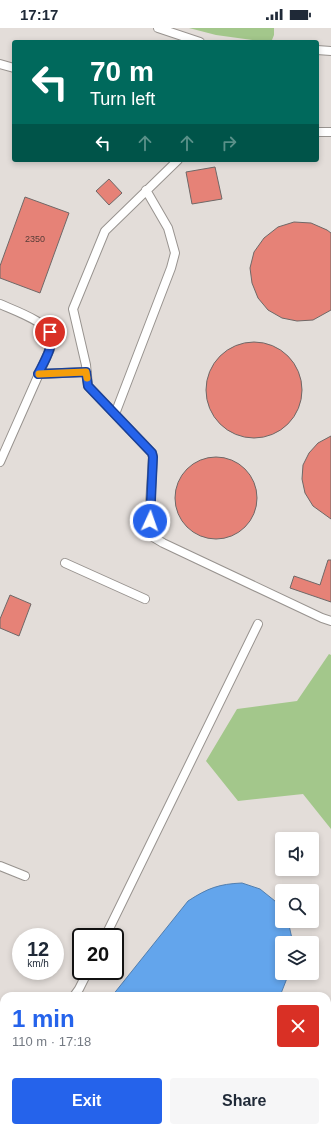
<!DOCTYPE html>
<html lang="en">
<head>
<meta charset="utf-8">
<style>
	:root { --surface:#fff; --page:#f6f6f7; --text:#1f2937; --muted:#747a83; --accent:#2563eb }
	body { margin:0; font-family:Helvetica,sans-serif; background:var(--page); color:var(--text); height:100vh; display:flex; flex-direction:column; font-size:15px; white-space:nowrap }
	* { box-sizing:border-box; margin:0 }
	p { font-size:13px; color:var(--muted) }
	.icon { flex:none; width:22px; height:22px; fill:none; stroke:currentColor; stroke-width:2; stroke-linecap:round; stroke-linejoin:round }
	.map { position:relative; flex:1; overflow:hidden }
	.details { position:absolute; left:0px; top:964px; width:331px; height:140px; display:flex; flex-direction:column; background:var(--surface); border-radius:12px 12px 0 0; box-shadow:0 2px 6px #0003 }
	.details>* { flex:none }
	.banner { position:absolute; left:12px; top:12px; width:307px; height:122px; border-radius:4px; box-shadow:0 2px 6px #0003; background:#00695c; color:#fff; overflow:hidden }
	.fabs { position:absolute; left:275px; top:804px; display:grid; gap:8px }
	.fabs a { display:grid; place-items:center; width:44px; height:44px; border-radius:4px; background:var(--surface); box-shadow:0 2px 6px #0003; font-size:20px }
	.speed { position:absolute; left:12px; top:900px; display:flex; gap:8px; font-size:20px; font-weight:700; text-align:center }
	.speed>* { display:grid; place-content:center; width:52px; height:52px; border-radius:50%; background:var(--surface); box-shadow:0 2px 6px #0003; line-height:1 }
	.speed small { font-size:10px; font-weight:400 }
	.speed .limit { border:2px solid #111; border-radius:6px; background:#fff; color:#111 }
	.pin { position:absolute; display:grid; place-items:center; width:34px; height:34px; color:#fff; margin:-17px; border:2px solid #fff; border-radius:50%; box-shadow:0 1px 4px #0007 }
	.me { position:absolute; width:44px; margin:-22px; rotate:3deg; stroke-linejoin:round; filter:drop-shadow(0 0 3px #0008) }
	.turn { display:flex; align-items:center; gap:14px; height:84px; padding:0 12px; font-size:18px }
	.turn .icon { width:52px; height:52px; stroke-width:2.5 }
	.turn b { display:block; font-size:28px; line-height:34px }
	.lanes { display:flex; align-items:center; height:38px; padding:0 12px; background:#0003; justify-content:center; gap:20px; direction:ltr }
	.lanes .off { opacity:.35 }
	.round { display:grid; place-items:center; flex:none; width:42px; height:42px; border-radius:4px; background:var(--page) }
	.summary { display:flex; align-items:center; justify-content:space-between; height:68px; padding:0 12px }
	h1 { font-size:24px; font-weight:800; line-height:30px; color:var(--accent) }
	.action { display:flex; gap:8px; margin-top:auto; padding:8px 12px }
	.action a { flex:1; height:46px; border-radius:4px; background:var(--accent); color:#fff; font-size:16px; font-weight:800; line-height:46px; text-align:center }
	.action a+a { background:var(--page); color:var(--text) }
	.status { display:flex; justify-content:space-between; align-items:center; height:28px; padding:0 20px; background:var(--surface); direction:ltr }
	.status svg { height:11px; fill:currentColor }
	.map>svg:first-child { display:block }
	.green { fill:#a3c78b }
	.water { fill:#63a5ec; stroke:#517eaf }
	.building { fill:#e68277; stroke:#6f6867 }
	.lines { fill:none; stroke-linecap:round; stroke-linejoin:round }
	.service-casing { stroke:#98938f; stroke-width:10 }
	.service { stroke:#fff; stroke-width:8 }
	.route-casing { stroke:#184099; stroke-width:10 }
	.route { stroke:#2563eb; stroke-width:7 }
	.slow { stroke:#f59e0b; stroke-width:7 }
	.labels { text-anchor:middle; stroke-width:3.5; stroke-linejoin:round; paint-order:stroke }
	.number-label { font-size:9px; fill:#563c37 }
</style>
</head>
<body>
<div class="status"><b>17:17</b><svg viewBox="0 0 49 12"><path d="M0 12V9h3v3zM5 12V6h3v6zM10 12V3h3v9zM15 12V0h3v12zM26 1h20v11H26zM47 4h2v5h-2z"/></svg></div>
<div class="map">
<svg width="331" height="1104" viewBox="0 0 331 1104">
	<rect width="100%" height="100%" fill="#e3ddd9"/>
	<!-- green -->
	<path class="green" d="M189,0H274V7L272,12L266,14L216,7Z
		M329,626L331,627V801L303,766L238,773L206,733L237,681L297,673Z"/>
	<!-- water -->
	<path class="water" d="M242,855L260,861L275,873L282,882V893H288L293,915H282V945H289L280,968H112L188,873C208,860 219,856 242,855Z
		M78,1100H229L227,1104H82Z"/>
	<!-- building -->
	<path class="building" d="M215,139L222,171L192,176L186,144Z
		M109,151L122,165L109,177L96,163Z
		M25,169L69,185L40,265L0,250V238Z
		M294,194L311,195L327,202L331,205V282L313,292L297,293L282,290L268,282L258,270L252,255L250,240L254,224L264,210L278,199Z
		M206 362a48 48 0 1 1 96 0a48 48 0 1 1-96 0Z
		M331,408V491L313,478L305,465L302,451L303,437L309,425L318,415Z
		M175 470a41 41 0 1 1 82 0a41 41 0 1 1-82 0Z
		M328,532H331V574L290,560L294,548L320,557Z
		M10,567L31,576L19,608L0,600V591Z"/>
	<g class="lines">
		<!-- service casing -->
		<g class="service-casing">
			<path id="service" d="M158,0L200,14
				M317,22L331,23
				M0,36L14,40
				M317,104H331
				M178,132L105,203L73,281L86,337L88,358L152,425L153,429L149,493L153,509L163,515L322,590L331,593
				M0,276C13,282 52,295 52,311C52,314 50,318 50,321L0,434
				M38,346L87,344
				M115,386L171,240L175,225L168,200L146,162
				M65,535L145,571
				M0,838L25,848
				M105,909L258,596
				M74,968L79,961L88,943
				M0,1027L4,1024
				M0,1095L4,1097
				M11,1100L20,1104"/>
		</g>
		<!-- service -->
		<use href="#service" class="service"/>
	</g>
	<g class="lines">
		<!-- route casing -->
		<g class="route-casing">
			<path id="route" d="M50,304C55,317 44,334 38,346L86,344L88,358L152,425L153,429L150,493"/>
		</g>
		<!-- route -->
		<use href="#route" class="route"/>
		<!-- slow -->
		<path class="slow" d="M39,346L86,344L87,350"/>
	</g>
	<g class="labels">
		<!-- number labels -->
		<g class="number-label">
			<text x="35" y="214">2350</text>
		</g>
	</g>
</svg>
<div class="fabs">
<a><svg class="icon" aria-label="sound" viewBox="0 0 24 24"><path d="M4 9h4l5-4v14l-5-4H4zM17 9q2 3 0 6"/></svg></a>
<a><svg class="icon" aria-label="search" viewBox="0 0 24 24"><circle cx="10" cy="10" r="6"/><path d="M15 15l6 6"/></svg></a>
<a><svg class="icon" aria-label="layers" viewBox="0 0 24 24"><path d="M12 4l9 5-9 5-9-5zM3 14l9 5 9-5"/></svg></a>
</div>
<div class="speed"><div>12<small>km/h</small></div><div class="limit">20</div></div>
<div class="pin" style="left:50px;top:304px;background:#d93025"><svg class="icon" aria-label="arrive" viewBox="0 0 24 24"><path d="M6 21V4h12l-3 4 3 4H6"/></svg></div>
<svg class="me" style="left:150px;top:493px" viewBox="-20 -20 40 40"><circle r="17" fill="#2563eb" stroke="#fff" stroke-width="3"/><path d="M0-11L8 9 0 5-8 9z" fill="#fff"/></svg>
<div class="banner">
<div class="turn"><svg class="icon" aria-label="left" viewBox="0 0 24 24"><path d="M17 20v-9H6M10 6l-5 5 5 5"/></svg><div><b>70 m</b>Turn left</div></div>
<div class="lanes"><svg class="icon" aria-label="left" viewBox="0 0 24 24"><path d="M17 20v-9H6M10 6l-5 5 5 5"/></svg><svg class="icon off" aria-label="ahead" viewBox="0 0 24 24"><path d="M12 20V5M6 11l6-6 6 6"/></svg><svg class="icon off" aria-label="ahead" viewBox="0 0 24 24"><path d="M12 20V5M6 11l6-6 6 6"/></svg><svg class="icon off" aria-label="right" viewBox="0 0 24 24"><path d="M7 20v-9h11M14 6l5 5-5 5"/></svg></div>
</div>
<section class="details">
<div class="summary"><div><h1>1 min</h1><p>110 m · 17:18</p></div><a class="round" style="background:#d93025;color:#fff"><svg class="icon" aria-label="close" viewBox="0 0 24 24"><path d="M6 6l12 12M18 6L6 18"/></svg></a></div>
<div class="action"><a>Exit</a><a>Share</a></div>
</section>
</div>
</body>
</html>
